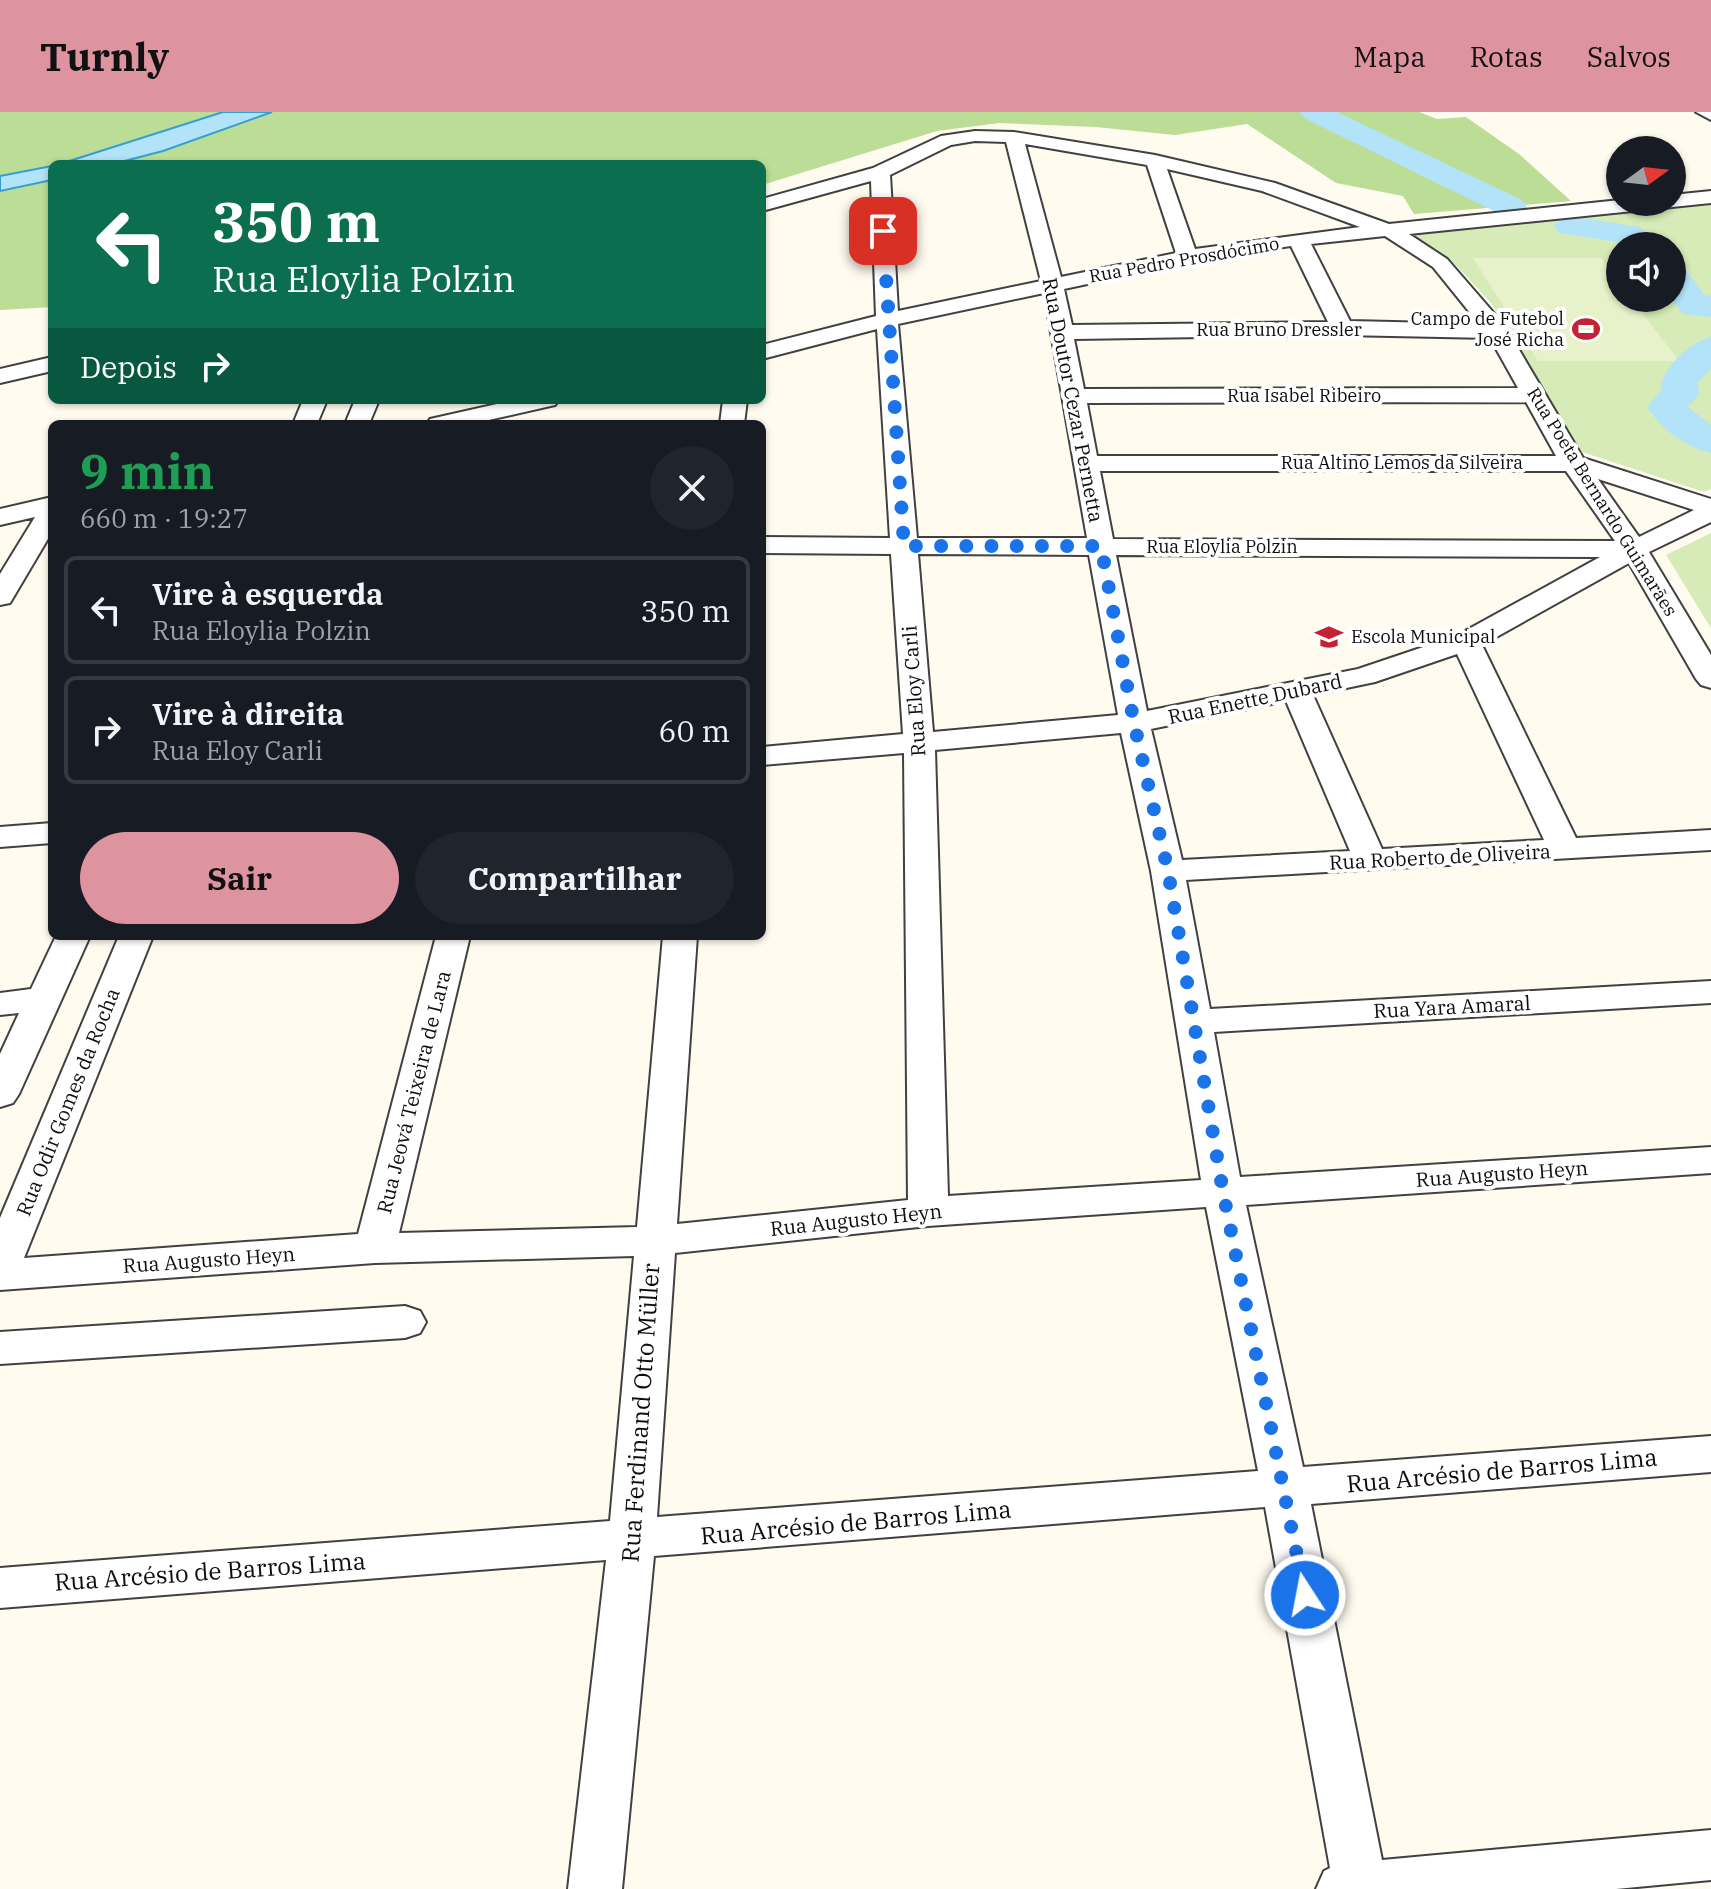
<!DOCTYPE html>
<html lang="pt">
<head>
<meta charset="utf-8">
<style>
	:root { --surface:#171b24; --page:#20242c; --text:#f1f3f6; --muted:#9ea1a6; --line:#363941; --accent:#dd949f }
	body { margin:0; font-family:"IBM Plex Serif",serif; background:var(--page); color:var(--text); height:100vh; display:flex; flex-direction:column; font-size:30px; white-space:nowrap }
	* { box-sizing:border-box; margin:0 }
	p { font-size:26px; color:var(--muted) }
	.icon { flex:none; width:44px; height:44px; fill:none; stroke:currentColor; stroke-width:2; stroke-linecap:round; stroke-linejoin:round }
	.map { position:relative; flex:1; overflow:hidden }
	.sheet { position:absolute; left:48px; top:308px; width:718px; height:520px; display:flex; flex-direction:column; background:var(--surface); border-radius:12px; box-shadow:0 2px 6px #0004 }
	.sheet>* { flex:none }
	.top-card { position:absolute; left:48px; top:48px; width:718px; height:244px; border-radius:12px; box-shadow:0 2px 6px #0004; background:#0b6e4f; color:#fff; overflow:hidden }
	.needle { width:52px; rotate:75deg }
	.controls { position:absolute; left:1606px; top:24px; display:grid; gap:16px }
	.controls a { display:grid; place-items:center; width:80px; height:80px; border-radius:50%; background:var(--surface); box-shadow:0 2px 6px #0004; font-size:40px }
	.pin { position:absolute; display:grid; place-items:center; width:68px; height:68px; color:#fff; margin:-34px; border-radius:16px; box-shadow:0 4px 12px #0006 }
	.me { position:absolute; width:88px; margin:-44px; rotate:349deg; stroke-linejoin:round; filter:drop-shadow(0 0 6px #0008) }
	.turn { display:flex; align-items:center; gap:28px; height:168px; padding:0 32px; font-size:36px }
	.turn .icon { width:104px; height:104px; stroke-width:2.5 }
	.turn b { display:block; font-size:56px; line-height:68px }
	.then { display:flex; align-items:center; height:76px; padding:0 32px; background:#0003; gap:16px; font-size:30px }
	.round { display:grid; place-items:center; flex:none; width:84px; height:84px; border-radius:42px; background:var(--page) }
	.overview { display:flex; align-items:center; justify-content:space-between; height:136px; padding:0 32px }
	h1 { font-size:48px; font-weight:800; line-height:60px; color:#1e9e55 }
	.cta { display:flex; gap:16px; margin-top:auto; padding:16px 32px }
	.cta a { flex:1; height:92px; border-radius:48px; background:var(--accent); color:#111; font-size:32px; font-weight:800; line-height:92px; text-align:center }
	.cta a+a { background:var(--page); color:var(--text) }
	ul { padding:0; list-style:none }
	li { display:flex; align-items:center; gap:24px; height:108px; margin:0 16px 12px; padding:0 16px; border:4px solid var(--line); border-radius:12px }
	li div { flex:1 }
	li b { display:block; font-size:30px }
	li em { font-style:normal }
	header { display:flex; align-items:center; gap:48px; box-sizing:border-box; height:112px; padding:0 40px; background:var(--accent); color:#111 }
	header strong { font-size:38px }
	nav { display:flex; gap:44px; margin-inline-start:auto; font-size:28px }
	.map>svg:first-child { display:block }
	.green { fill:#d6ebb7; fill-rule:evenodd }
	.forest { fill:#bbdd96 }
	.pitch { fill:#e7f2ca }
	.water { fill:#b2e3f8; stroke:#369fd2; stroke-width:2 }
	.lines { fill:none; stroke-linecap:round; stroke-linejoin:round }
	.river { fill:#b2e3f8; fill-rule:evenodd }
	.minor-casing { stroke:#414141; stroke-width:4 }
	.minor { fill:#fff; fill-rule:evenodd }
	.route { stroke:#1a73e8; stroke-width:14; stroke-dasharray:0 25.2 }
	.labels { text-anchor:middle; stroke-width:8; stroke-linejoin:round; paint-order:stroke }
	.far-street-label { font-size:18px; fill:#0e0e0e; stroke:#fff }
	.far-poi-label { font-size:18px; fill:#0e0e0e; stroke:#fff; text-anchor:end }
	.street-label { font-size:20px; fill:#0e0e0e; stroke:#fff }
	.near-street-label { font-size:24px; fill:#0e0e0e; stroke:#fff }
</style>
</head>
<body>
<header>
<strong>Turnly</strong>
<nav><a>Mapa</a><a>Rotas</a><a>Salvos</a></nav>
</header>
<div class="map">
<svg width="1711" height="1777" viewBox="0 0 1711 1777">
	<rect width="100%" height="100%" fill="#fffbef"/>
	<!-- green -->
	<path class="green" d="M1711,91V377L1704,380L1582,340L1491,191L1456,153L1410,121ZM1620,134H1672V186H1620Z
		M1711,421V516L1666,443Z"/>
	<!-- forest -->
	<path class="forest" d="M0,0H223L71,50L0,64Z
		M272,0H1419L1437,7L1466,5L1519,42L1571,89L1414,102L1403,84L1336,71L1247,12L1175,23L1096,15L999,11L937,19L762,73V52H113L163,39Z
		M52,68V195L0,198V79Z"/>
	<!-- pitch -->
	<path class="pitch" d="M1473,146H1601L1620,171V186H1631L1679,249H1538Z"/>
	<!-- water -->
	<path class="water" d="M223,0H272L163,39L113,52H60Z
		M52,54V68L0,79V64Z"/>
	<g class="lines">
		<!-- river -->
		<path class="river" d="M1300,0H1337L1522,88L1527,95L1522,102L1511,105L1500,102L1304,6Z
			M1570,104L1640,115L1661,134H1623L1618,130L1559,121L1554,114L1559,107Z
			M1672,152L1684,155L1705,184L1711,183V205L1683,202L1671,186Z
			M1711,225V257L1698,270L1699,282L1688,295L1711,313V341C1683,334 1663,318 1647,295L1661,279C1660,257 1690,230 1711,225Z"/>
		<!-- minor casing -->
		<g class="minor-casing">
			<path id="minor" d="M1696,0H1711V8Z
				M975,19L1014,20L1155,43L1275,71L1389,112L1620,88L1672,90V83L1711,79V91L1409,122L1447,147L1505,214L1583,346L1711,387V410L1649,440L1711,543V576L1701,573L1696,567L1629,451L1482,533L1576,726L1711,718V738L1186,768L1210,897L1711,869V891L1214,920L1240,1065L1711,1035V1061L1246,1093L1303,1355L1711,1324V1360L1311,1392L1382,1748L1711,1718V1768L1616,1777H1316L1324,1759L1330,1756L1265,1395L654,1444L622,1777H568L606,1448L0,1496V1456L610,1409L634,1144L375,1151L0,1178V1106L119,824H153L24,1146L358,1122L436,824H470L399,1121L637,1115L663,824H697L677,1112L908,1088L904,641L762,653V635L903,622L891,442L762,441V425L890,426L877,217L762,247V233L876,204L871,69L762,99V87L873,56L941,24ZM975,29L1006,30L1041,169L898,199L890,63L951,33ZM1025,32L1147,53L1176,141L1061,165ZM1167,57L1262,79L1360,115L1195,137ZM1385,124L1433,155L1479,212L1350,209L1311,132ZM1291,134L1328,210L1072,213L1064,177L1208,146ZM1044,181L1087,426H917L898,212ZM1342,223L1490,226L1518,276L1084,277L1074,227ZM1526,290L1556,344H1097L1087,291ZM1100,359H1566L1615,429L1113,427ZM1598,367L1694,398L1639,425ZM918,442L1089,443L1118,603L933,620ZM1116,443L1600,445L1456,524L1358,557L1147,599ZM1457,542L1544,728L1382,737L1313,583L1375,570ZM1286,589L1350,739L1182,748L1151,617ZM1121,621L1151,759L1201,1068L948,1084L935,638ZM1206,1095L1258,1359L657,1405L675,1141L928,1114Z
				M52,245V259L0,271V257Z
				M303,288H327L317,312H293Z
				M355,288H379L369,312H345Z
				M515,288H559L555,293L471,312H427L430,307Z
				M723,288H747L744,312H720Z
				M52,385V420L10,491L0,493V462L35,405L0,413V397Z
				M52,711V731L0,735V715Z
				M56,824H90L19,982L13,991L0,995V942L19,901L0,903V881L31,877Z
				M405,1194L420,1199L426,1210L420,1221L405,1226L0,1252V1220Z"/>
		</g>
		<!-- minor -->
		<use href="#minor" class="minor"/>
	</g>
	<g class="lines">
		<!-- route -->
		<path class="route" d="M883,119L904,434H1101L1134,611L1168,759L1223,1080L1305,1483"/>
	</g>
	<!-- icons -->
	<defs>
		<g id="stadium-bare" transform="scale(2.16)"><path d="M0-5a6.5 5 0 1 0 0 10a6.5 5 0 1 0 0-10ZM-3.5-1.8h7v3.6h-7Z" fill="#c42134" stroke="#fff" stroke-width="2.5" paint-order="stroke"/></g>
		<g id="school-bare" transform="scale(2.16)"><path d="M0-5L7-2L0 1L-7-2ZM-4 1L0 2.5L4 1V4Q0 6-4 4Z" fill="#c42134" stroke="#fff" stroke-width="2.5" paint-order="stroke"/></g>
	</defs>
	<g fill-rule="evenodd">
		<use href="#stadium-bare" x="1586" y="217"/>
		<use href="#school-bare" x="1329" y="525"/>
	</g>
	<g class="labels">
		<!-- far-street labels -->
		<g class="far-street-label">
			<text transform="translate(1184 148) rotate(-10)" y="6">Rua Pedro Prosdócimo</text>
			<text x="1279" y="224">Rua Bruno Dressler</text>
			<text x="1304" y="290">Rua Isabel Ribeiro</text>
			<text x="1402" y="357">Rua Altino Lemos da Silveira</text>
			<text transform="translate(1602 390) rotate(58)" y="6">Rua Poeta Bernardo Guimarães</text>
			<text x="1222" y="441">Rua Eloylia Polzin</text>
		</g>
		<!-- far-poi labels -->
		<g class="far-poi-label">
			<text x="1564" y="213">Campo de Futebol<tspan x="1564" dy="21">José Richa</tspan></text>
			<text x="1351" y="531" text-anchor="start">Escola Municipal</text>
		</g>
		<!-- street labels -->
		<g class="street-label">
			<text transform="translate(1073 288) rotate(79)" y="7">Rua Doutor Cezar Pernetta</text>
			<text transform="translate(914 579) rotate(-94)" y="7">Rua Eloy Carli</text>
			<text transform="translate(1255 587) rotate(-12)" y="7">Rua Enette Dubard</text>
			<text transform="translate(1440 745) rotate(-3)" y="7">Rua Roberto de Oliveira</text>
			<text transform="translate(1452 895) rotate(-3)" y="7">Rua Yara Amaral</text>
			<text transform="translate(414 980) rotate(-76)" y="7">Rua Jeová Teixeira de Lara</text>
			<text transform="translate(68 990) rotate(-68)" y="7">Rua Odir Gomes da Rocha</text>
			<text transform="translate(1502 1062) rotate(-4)" y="7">Rua Augusto Heyn</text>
			<text transform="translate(856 1108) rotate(-6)" y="7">Rua Augusto Heyn</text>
			<text transform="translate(209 1148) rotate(-4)" y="7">Rua Augusto Heyn</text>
		</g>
		<!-- near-street labels -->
		<g class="near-street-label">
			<text transform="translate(641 1301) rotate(-86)" y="8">Rua Ferdinand Otto Müller</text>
			<text transform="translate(1502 1359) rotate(-5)" y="8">Rua Arcésio de Barros Lima</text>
			<text transform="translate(856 1411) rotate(-5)" y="8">Rua Arcésio de Barros Lima</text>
			<text transform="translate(210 1460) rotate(-4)" y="8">Rua Arcésio de Barros Lima</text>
		</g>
	</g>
</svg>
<div class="controls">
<a><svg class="needle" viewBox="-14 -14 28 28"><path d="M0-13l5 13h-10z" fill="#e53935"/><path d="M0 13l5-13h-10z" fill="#9ea1a6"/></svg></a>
<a><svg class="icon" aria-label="sound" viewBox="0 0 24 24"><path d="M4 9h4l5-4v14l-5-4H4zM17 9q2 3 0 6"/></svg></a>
</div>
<div class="pin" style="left:883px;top:119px;background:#d93025"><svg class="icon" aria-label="arrive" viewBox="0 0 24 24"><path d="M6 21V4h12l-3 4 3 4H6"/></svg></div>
<svg class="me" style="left:1305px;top:1483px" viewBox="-20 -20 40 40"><circle r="17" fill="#1a73e8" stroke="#fff" stroke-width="3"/><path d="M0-11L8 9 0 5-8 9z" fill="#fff"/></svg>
<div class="top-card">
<div class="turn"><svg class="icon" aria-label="left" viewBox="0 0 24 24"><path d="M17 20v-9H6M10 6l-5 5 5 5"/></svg><div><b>350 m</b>Rua Eloylia Polzin</div></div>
<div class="then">Depois<svg class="icon" aria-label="right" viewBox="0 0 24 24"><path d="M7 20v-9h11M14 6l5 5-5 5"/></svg></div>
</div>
<section class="sheet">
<div class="overview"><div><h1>9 min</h1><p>660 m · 19:27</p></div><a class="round"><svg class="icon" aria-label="close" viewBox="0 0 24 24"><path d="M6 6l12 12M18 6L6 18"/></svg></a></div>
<ul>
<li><svg class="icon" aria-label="left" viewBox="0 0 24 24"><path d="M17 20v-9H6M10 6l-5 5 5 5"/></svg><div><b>Vire à esquerda</b><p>Rua Eloylia Polzin</p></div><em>350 m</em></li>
<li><svg class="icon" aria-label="right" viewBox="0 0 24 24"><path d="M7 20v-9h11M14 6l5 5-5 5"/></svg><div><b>Vire à direita</b><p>Rua Eloy Carli</p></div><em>60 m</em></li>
</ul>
<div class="cta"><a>Sair</a><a>Compartilhar</a></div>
</section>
</div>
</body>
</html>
